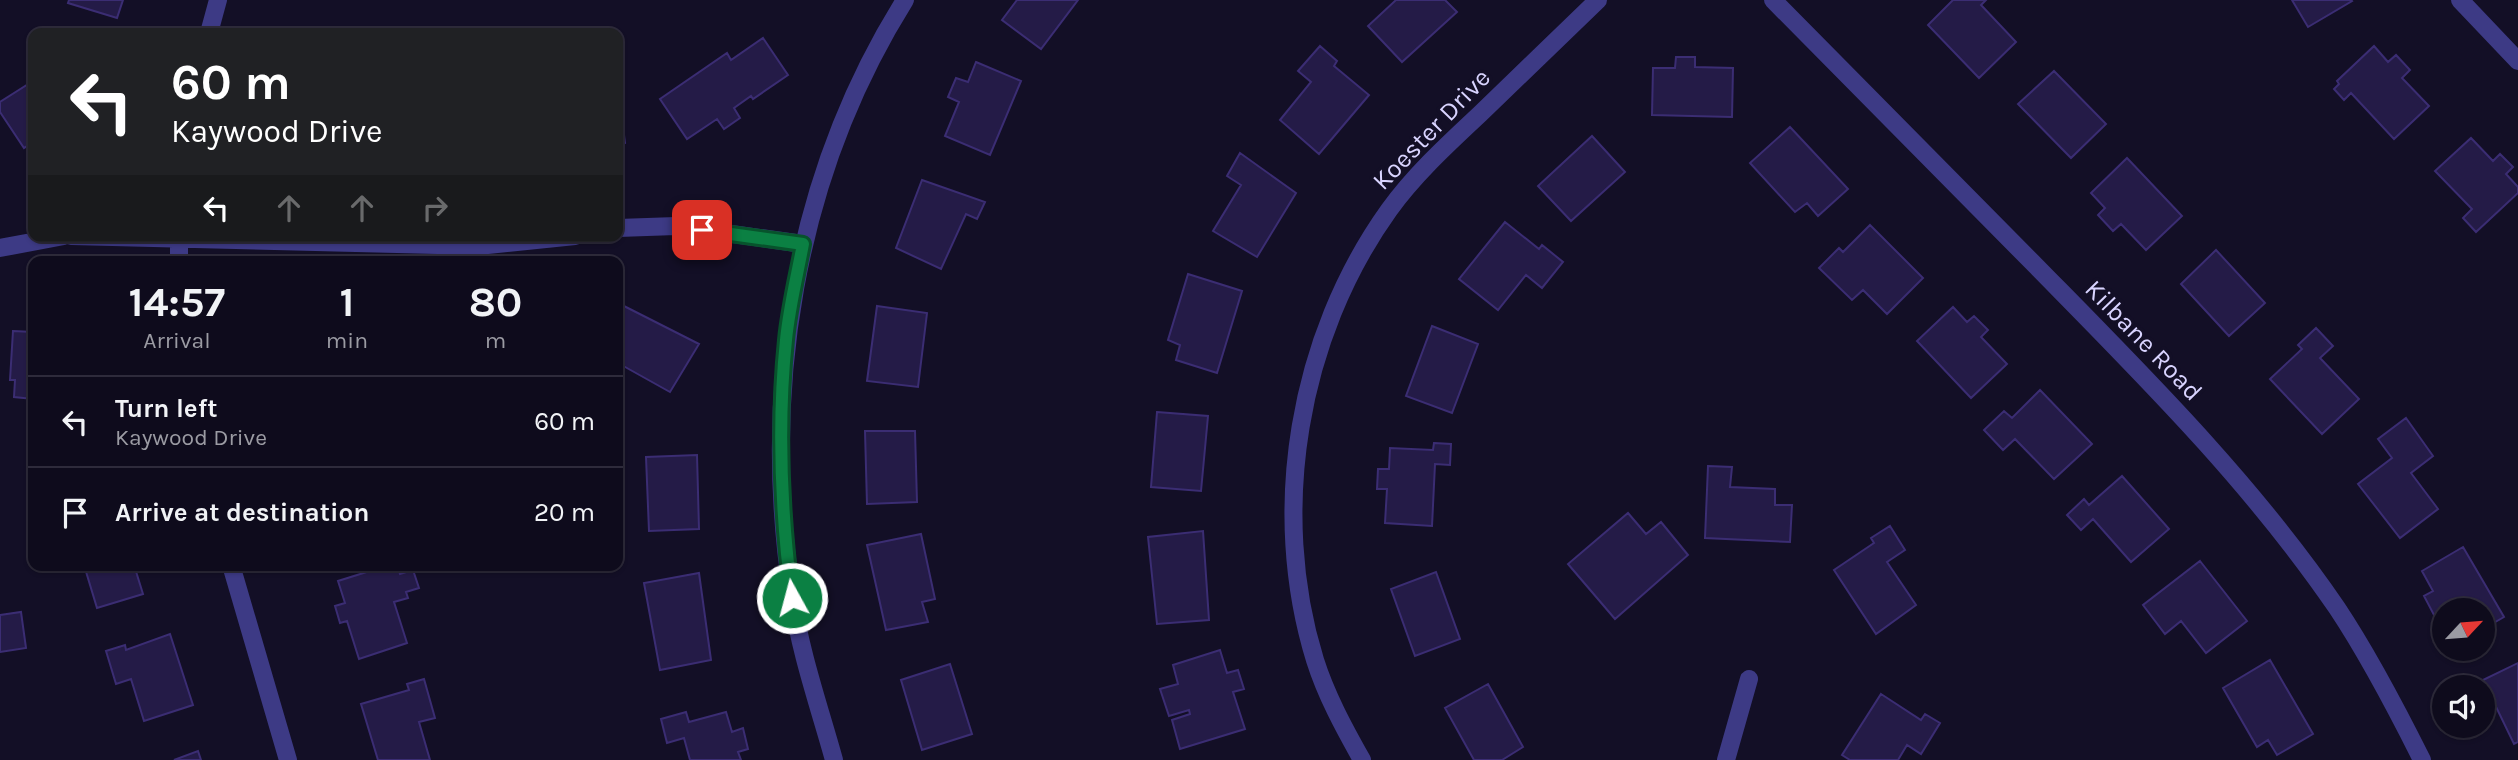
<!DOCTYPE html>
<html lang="en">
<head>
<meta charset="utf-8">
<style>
	:root { --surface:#0e0b1c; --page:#1c1929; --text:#f1f3f6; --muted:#9b9ba3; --line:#2e2b3b }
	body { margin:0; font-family:Karla,sans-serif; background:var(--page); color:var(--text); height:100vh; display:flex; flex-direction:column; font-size:26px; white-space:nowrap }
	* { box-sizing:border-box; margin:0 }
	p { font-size:23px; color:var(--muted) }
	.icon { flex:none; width:38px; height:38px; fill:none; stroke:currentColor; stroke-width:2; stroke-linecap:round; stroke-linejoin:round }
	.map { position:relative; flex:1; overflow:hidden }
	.details { position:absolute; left:28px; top:256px; width:595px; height:315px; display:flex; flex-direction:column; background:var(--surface); border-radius:14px; box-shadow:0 2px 5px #0004,0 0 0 2px var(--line) }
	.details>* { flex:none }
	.top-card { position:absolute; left:28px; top:28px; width:595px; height:214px; border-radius:14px; box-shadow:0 2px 5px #0004,0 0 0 2px var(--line); background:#202124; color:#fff; overflow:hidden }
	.needle { width:46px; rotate:64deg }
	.buttons { position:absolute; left:2432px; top:598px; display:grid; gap:14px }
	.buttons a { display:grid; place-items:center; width:63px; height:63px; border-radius:50%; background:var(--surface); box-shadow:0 2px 5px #0004,0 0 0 2px var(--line); font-size:35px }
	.pin { position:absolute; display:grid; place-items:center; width:60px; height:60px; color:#fff; margin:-30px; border-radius:14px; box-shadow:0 4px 10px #0006 }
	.me { position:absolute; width:77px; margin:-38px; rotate:353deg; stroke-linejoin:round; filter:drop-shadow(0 0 5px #0008) }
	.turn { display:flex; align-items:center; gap:24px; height:147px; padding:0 28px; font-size:32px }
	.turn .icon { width:91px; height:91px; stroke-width:2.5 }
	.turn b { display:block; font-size:49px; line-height:60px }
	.lanes { display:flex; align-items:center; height:66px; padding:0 28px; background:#0003; justify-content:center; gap:35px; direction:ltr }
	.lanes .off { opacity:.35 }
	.eta { display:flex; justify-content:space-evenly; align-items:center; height:119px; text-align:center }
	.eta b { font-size:42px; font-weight:700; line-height:49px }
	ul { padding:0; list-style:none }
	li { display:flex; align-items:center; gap:21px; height:91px; padding:0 28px; border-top:2px solid var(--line) }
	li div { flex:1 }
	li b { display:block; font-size:26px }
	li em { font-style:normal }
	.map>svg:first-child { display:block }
	.building { fill:#241b47; stroke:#3b2d73; stroke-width:2 }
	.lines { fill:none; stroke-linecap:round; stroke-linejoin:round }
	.minor { stroke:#3d3a85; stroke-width:18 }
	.route-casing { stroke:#07532c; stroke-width:18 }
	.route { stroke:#0b8043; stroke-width:12 }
	.labels { text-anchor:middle; stroke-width:7; stroke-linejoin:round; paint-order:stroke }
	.street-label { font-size:26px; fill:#d9d4ff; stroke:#130f26 }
</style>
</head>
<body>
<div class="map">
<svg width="2518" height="760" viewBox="0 0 2518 760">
	<rect width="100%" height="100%" fill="#130f26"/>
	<!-- building -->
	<path class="building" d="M69,0H123L117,18L68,3Z
		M1017,0H1078L1041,49L1002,20Z
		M1396,0H1445L1457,12L1402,62L1368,26Z
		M1953,0H1986L1981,5L2016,42L1979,78L1928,25Z
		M2292,0H2351L2352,1L2308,27Z
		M763,38L788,75L753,99L751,96L734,108L740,118L724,129L717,119L687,139L660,99L727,53L731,60Z
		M1320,46L1337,61L1334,66L1369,95L1319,154L1280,120L1311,82L1298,71Z
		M2374,46L2388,62L2396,55L2410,70L2402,78L2429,106L2394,139L2351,93L2344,100L2334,89L2339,84L2337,81Z
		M1676,57H1695V67L1733,68L1732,117L1652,115L1653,68H1675Z
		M976,62L1021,81L990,155L945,136L959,102L948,97L956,78L968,82Z
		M2054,71L2106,124L2071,158L2018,104Z
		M33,81V142L24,148L0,112V102Z
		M618,87L625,143L618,144Z
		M1790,127L1848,189L1818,216L1807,203L1795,212L1750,163Z
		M1592,136L1625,172L1571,221L1538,186Z
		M2471,138L2493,161L2500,154L2513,167L2506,174L2518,187V193L2476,232L2463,218L2472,209L2435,171Z
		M1240,153L1296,193L1257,257L1213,231L1241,185L1227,176Z
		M2127,158L2182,216L2146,250L2121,224L2113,231L2098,215L2105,208L2091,193Z
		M922,180L985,202L977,219L966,214L941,269L896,248Z
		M1505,222L1539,249L1542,245L1563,262L1542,288L1526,275L1498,310L1459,279Z
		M1870,225L1923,278L1887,314L1863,290L1852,300L1819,268L1839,248L1843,252Z
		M2216,250L2265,303L2229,336L2181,284Z
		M1188,274L1242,291L1217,373L1176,360L1180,345L1168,340Z
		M618,303L699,344L670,392L618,363Z
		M877,306L927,313L918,387L867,381Z
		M1953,307L1967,322L1974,316L1988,330L1981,337L2007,364L1971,398L1917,341Z
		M1432,326L1478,344L1452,413L1406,396Z
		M2316,328L2333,346L2320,358L2359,399L2322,434L2270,379L2302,349L2298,345Z
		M13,331L33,332V399L14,397L15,380H10Z
		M2040,390L2092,444L2054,479L2015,439L2003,450L1984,430L2004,411L2012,418Z
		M1157,412L1208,416L1201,491L1151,487Z
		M2406,418L2433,456L2411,473L2438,509L2400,538L2358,484L2392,458L2378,439Z
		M865,431H915L917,502L867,504Z
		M1434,443L1451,444L1450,465L1435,464L1432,526L1385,523L1387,489H1377L1378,469H1389L1390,448L1433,450Z
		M697,455L699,529L649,531L646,457Z
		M1708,466L1732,467L1730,487L1775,489V505H1792L1790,542L1705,538Z
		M2122,476L2169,529L2131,562L2093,519L2081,530L2067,515L2084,499L2089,505Z
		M1628,513L1646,534L1661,522L1688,555L1615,619L1568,564Z
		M1890,526L1905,550L1887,562L1916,605L1876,634L1834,570L1874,543L1871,538Z
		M1203,531L1209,620L1157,624L1148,537Z
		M921,534L935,599L922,602L928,622L886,630L867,545Z
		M2463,547L2504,617L2483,629V611L2445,613L2443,610L2434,615L2424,596L2433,591L2422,571Z
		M2200,561L2247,621L2206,653L2181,621L2165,634L2143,605Z
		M84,565H134L143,594L97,608Z
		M389,565H397L400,574L413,570L419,588L406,592L408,598L394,602L407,643L359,659L347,621L340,623L335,606L345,603L338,581Z
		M1436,572L1460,639L1415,656L1391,589Z
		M699,573L711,660L660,670L644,583Z
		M21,612L26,648L0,652V615Z
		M170,634L193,705L144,721L131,679L116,684L106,651L125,645L126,650Z
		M1220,650L1227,673L1238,670L1244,689L1233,692L1245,729L1180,749L1172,720L1190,714L1189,710L1169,716L1160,689L1178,684L1173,665Z
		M2270,660L2313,734L2277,755L2268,740L2257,747L2223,688Z
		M2518,663V742L2514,744L2483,680Z
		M950,664L972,734L922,750L901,680Z
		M424,679L435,718L419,722L430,760H378L361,704L409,690L407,684Z
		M1488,684L1523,747L1502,760H1474L1445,708Z
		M1881,694L1921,720L1925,714L1940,723L1921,754L1907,745L1898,760H1850L1842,755Z
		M686,712L689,722L726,712L732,732L743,728L748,749L738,752L741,760H690L684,738L667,743L661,719Z
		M198,751L201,760H174Z"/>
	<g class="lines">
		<!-- minor -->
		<path class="minor" d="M1773,0C1861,89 1949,178 2037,267C2143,375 2251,482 2337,608C2369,656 2396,708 2422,760
			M2460,0L2518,61
			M209,33L218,0
			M618,228L676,226L803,244
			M71,236L478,246L575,236
			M0,248L64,236
			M179,261V236
			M231,565L288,760
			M834,760C819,706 800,652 792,596C761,391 794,177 905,0
			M1362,760C1344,728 1326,695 1315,660C1269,511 1298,337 1389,210C1415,174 1448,144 1480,114C1519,76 1559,38 1598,0
			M1726,760L1749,679"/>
	</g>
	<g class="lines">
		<!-- route casing -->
		<g class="route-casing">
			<path id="route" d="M702,230L803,244C797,276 789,308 786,340C777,427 781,512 792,598"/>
		</g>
		<!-- route -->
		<use href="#route" class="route"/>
	</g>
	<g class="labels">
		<!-- street labels -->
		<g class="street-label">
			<text transform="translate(1431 129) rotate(-46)" y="9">Koester Drive</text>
			<text transform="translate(2144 340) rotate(46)" y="9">Kilbane Road</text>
		</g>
	</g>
</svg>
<div class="buttons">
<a><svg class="needle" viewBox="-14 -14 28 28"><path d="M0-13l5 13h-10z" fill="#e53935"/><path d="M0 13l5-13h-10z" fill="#9b9ba3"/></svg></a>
<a><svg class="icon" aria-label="sound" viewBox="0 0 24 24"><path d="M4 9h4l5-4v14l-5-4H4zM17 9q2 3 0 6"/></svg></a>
</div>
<div class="pin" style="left:702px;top:230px;background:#d93025"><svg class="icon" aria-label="arrive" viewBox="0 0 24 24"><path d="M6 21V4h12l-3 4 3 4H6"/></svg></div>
<svg class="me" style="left:792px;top:598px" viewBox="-20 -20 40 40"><circle r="17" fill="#0b8043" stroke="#fff" stroke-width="3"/><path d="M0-11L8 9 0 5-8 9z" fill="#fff"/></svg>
<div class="top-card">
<div class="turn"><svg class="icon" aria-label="left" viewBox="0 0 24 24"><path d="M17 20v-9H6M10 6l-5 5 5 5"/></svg><div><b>60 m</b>Kaywood Drive</div></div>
<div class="lanes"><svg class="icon" aria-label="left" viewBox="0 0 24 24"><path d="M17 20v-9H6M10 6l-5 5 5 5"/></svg><svg class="icon off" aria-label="ahead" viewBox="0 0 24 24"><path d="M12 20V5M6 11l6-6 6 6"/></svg><svg class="icon off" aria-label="ahead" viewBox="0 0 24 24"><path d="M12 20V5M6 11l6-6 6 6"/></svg><svg class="icon off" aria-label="right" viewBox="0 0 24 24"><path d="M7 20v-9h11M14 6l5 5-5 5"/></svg></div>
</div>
<section class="details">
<div class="eta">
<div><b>14:57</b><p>Arrival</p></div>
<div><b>1</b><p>min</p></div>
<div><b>80</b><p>m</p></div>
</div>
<ul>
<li><svg class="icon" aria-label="left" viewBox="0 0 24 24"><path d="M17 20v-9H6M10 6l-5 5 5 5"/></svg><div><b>Turn left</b><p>Kaywood Drive</p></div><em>60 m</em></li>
<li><svg class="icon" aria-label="arrive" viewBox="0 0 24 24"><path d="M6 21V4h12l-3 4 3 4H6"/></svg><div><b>Arrive at destination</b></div><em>20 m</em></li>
</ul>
</section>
</div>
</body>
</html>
